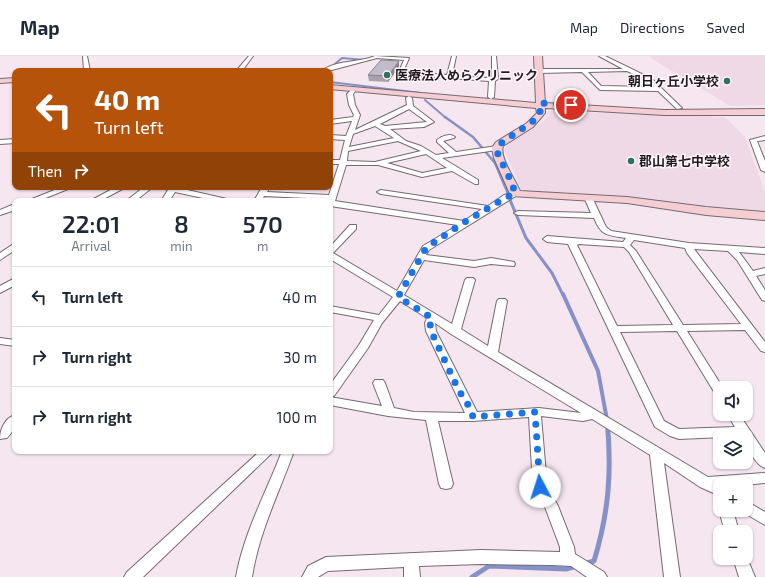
<!DOCTYPE html>
<html lang="en">
<head>
<meta charset="utf-8">
<style>
	:root { --surface:#fff; --page:#f6f6f7; --text:#1f2937; --muted:#747a83; --line:#e0e1e3 }
	body { margin:0; font-family:"Exo 2","Noto Sans JP",sans-serif; background:var(--page); color:var(--text); height:100vh; display:flex; flex-direction:column; font-size:15px; white-space:nowrap }
	* { box-sizing:border-box; margin:0 }
	p { font-size:13px; color:var(--muted) }
	.icon { flex:none; width:22px; height:22px; fill:none; stroke:currentColor; stroke-width:2; stroke-linecap:round; stroke-linejoin:round }
	.map { position:relative; flex:1; overflow:hidden }
	.details { position:absolute; left:12px; top:142px; width:321px; height:256px; display:flex; flex-direction:column; background:var(--surface); border-radius:8px; box-shadow:0 1px 3px #0004 }
	.details>* { flex:none }
	.hud { position:absolute; left:12px; top:12px; width:321px; height:122px; border-radius:8px; box-shadow:0 1px 3px #0004; background:#b45309; color:#fff; overflow:hidden }
	.buttons { position:absolute; left:713px; top:325px; display:grid; gap:8px }
	.buttons a { display:grid; place-items:center; width:40px; height:40px; border-radius:8px; background:var(--surface); box-shadow:0 1px 3px #0004; font-size:20px }
	.pin { position:absolute; display:grid; place-items:center; width:34px; height:34px; color:#fff; margin:-17px; border:2px solid #fff; border-radius:50%; box-shadow:0 1px 4px #0007 }
	.me { position:absolute; width:44px; margin:-22px; rotate:355deg; stroke-linejoin:round; filter:drop-shadow(0 0 3px #0008) }
	.turn { display:flex; align-items:center; gap:14px; height:84px; padding:0 16px; font-size:18px }
	.turn .icon { width:52px; height:52px; stroke-width:2.5 }
	.turn b { display:block; font-size:28px; line-height:34px }
	.then { display:flex; align-items:center; height:38px; padding:0 16px; background:#0003; gap:8px; font-size:15px }
	.eta { display:flex; justify-content:space-evenly; align-items:center; height:68px; text-align:center }
	.eta b { font-size:24px; font-weight:600; line-height:28px }
	ul { padding:0; list-style:none }
	li { display:flex; align-items:center; gap:12px; height:60px; padding:0 16px; border-top:1px solid var(--line) }
	li div { flex:1 }
	li b { display:block; font-size:15px }
	li em { font-style:normal }
	header { display:flex; align-items:center; gap:24px; box-sizing:border-box; height:56px; padding:0 20px; background:var(--surface); border-bottom:1px solid var(--line) }
	header strong { font-size:19px }
	nav { display:flex; gap:22px; margin-inline-start:auto; font-size:14px }
	.map>svg:first-child { display:block }
	.built { fill:#f0d9e6 }
	.lines { fill:none; stroke-linecap:round; stroke-linejoin:round }
	.stream-far4 { stroke:#8691c8; stroke-width:2 }
	.stream-far3 { stroke:#8691c8; stroke-width:2.5 }
	.stream-far2 { stroke:#8691c8; stroke-width:3 }
	.stream-far1 { stroke:#8691c8; stroke-width:4 }
	.stream { stroke:#8691c8; stroke-width:5 }
	.street-casing { stroke:#776971; stroke-width:2 }
	.secondary-casing { stroke:#776971; stroke-width:2 }
	.street { fill:#fff; fill-rule:evenodd }
	.secondary { fill:#f4ced3; fill-rule:evenodd }
	.wall { fill:#a7a1ad }
	.shaded-wall { fill:#88838d }
	.building { fill:#c2bbc9; stroke:#88838d }
	.route { stroke:#1a73e8; stroke-width:7; stroke-dasharray:0 12.6 }
	.poi-dot { fill:#2e7163; stroke:#fff5fb; stroke-width:1.5 }
	.labels { text-anchor:middle; stroke-width:3; stroke-linejoin:round; paint-order:stroke }
	.far-poi-label { font-size:13px; font-weight:bold; fill:#211b1e; stroke:#fff5fb; text-anchor:start }
</style>
</head>
<body>
<header>
<strong>Map</strong>
<nav><a>Map</a><a>Directions</a><a>Saved</a></nav>
</header>
<div class="map">
<svg width="765" height="521" viewBox="0 0 765 521">
	<rect width="100%" height="100%" fill="#f6e6ef"/>
	<!-- built -->
	<path class="built" d="M653,0H765V49L730,50L649,1Z
		M548,55L725,61L745,81L765,136V157L702,152L636,142L575,137L523,135L521,134L512,111L504,95L507,89L543,66L546,62Z"/>
	<g class="lines">
		<!-- stream-far4 -->
		<path class="stream-far4" d="M322,15L330,12L342,2L365,4
			M330,26L421,37
			M425,44L446,62"/>
		<!-- stream-far3 -->
		<path class="stream-far3" d="M445,61L473,81L495,107L509,140"/>
		<!-- stream-far2 -->
		<path class="stream-far2" d="M508,139L526,182L552,217L563,239"/>
		<!-- stream-far1 -->
		<path class="stream-far1" d="M563,238L598,315L607,364"/>
		<!-- stream -->
		<path class="stream" d="M584,508L594,505C609,456 612,414 607,363
			M472,521L489,510L566,513L577,510"/>
		<!-- street casing -->
		<g class="street-casing">
			<path id="street" d="M83,0H87L90,15H84Z
				M249,0H253L242,15H236Z
				M375,0L409,2L403,16L447,19L452,0H456L452,20L488,22H492V0H496L498,23L495,25L494,41L491,43L488,41L489,25L398,18L404,4L377,2L328,15H321C336,4 358,7 375,0Z
				M599,0H605L652,23L682,52L677,53L658,35L600,34L582,16L539,17L536,15L539,13H623ZM627,15L648,25L654,31L601,30L588,16Z
				M353,32L356,34L353,38L355,49L360,59L355,74L407,49L406,42L409,40L412,42L413,50L434,66L424,71L390,73L406,85L421,90L436,99L449,97L437,86V84C442,80 450,77 455,81L454,82L443,85L456,96L497,90L500,92L497,94L442,102L457,111L478,124V128H475L452,115L422,121L378,109H346L335,145L464,165L482,153L381,138L377,136L381,134L488,150L504,139L515,136L519,138L429,194L426,199L474,205L491,202L514,206L515,208L514,210L491,208L474,211L424,204L404,239L452,268L465,224L467,222H473L475,224L461,273L488,290L497,245L499,243H505L507,245L498,296L708,421L765,417V427L746,429L720,428V440L700,431L664,407L680,521H664L650,399L592,363L583,365L541,360L547,430L558,450L574,491L575,498L604,516L607,521H587L571,510L552,509L481,508L419,510L420,521H404V511L328,515L318,521H302L308,510L326,501L481,494L560,496V491L545,451L533,431L529,361L473,365H438L453,428L451,432L446,433L441,432L439,428L426,364L388,360L330,349V341L382,350L373,327L375,324H383L385,327L394,352L414,356L465,357L426,275L425,267L427,262L400,245L382,267L368,292L334,340L330,341V329L359,289L374,264L330,256V250L379,259L393,241L330,203V191L350,169H356V173L333,197L397,235L423,190L458,169L330,150V145H327L328,143L264,140L262,145H254L262,131H270L267,136L329,139L339,108H330V104H340L345,84L330,83V79L346,80L352,65L330,68V64L353,61L354,59L349,49L347,38ZM409,53L427,66L385,70L380,68ZM375,70L394,82L349,91L353,78ZM398,85L421,95L375,106L347,105L348,95ZM426,98L447,112L422,117L387,107ZM435,267L451,278L581,357L539,352L477,356L436,275Z
				M765,80V84L757,85L765,105V116L761,114L750,84Z
				M15,83V87L0,88V84Z
				M62,131H73L38,145H27Z
				M116,131H126L100,145H90Z
				M144,131H153L135,145H126Z
				M159,131H174L227,143L231,145H217L175,136L169,145H161L168,134Z
				M585,139H591L606,171L611,175L689,187L765,192V198L739,196L753,215L765,212V218L756,220L765,234V245L762,244L737,204L728,195L694,193L765,286V296L761,295L745,274L687,275L723,332H720V340L716,339L677,275L620,276L664,365L679,373L735,371L727,358H739L765,397V412C755,409 746,390 746,380L679,383L670,380L655,371L568,188L547,186L543,183L547,180L623,186L626,182C608,179 602,181 594,162L518,159L514,157L518,155L591,157L584,141ZM634,184L685,192L687,197L741,268L683,269L636,195L630,189ZM579,188L624,191L629,196L673,269L617,270L577,189Z
				M12,149H15V154L0,159V154Z
				M15,187V194L0,204V197Z
				M15,222V229L0,237V230Z
				M0,282L15,284V290L0,288Z
				M15,359V372L7,382L0,383C0,373 5,362 15,359Z
				M260,395H274L143,521H124L127,516Z
				M282,395H294C279,437 259,476 252,521H236C244,476 266,437 282,395Z
				M746,445L765,456V469L741,455L746,454Z
				M720,452V454H733L739,476H725L719,454Z
				M746,499L747,502L755,521H739L733,502H746Z"/>
		</g>
		<!-- secondary casing -->
		<g class="secondary-casing">
			<path id="secondary" d="M534,0H542L545,47L664,54L765,53V59H664L545,52V57L533,71L503,90C499,101 515,123 520,135L627,141L706,151L765,156V164L706,159L627,147L511,140L494,102L492,92L496,86L527,67L537,57L536,52L330,33V29L536,47Z
				M15,22V26L0,27V23Z"/>
		</g>
		<!-- street -->
		<use href="#street" class="street"/>
		<!-- secondary -->
		<use href="#secondary" class="secondary"/>
	</g>
	<!-- wall -->
	<path class="wall" d="M399,11L388,26L369,25L368,19Z"/>
	<!-- shaded-wall -->
	<path class="shaded-wall" d="M399,5V11L388,26V20Z"/>
	<!-- building -->
	<path class="building" d="M381,4L399,5L388,20L368,19Z"/>
	<g class="lines">
		<!-- route -->
		<path class="route" d="M540,431L535,356L473,361L470,352L458,333L431,275L430,267L432,262L398,241L426,192L463,167L507,141L515,138L512,127L497,96L500,88L536,63L540,57V47L571,49"/>
	</g>
	<!-- markers -->
	<g class="poi-dot">
		<circle cx="387" cy="19" r="4"/>
		<circle cx="727" cy="25" r="4"/>
		<circle cx="631" cy="105" r="4"/>
	</g>
	<g class="labels">
		<!-- far-poi labels -->
		<g class="far-poi-label">
			<text x="395" y="24">医療法人めらクリニック</text>
			<text x="719" y="30" text-anchor="end">朝日ヶ丘小学校</text>
			<text x="639" y="110">郡山第七中学校</text>
		</g>
	</g>
</svg>
<div class="buttons">
<a><svg class="icon" aria-label="sound" viewBox="0 0 24 24"><path d="M4 9h4l5-4v14l-5-4H4zM17 9q2 3 0 6"/></svg></a>
<a><svg class="icon" aria-label="layers" viewBox="0 0 24 24"><path d="M12 4l9 5-9 5-9-5zM3 14l9 5 9-5"/></svg></a>
<a>+</a>
<a>−</a>
</div>
<div class="pin" style="left:571px;top:49px;background:#d93025"><svg class="icon" aria-label="arrive" viewBox="0 0 24 24"><path d="M6 21V4h12l-3 4 3 4H6"/></svg></div>
<svg class="me" style="left:540px;top:431px" viewBox="-20 -20 40 40"><circle r="19" fill="#fff"/><path d="M0-13L10 11 0 6-10 11z" fill="#1a73e8"/></svg>
<div class="hud">
<div class="turn"><svg class="icon" aria-label="left" viewBox="0 0 24 24"><path d="M17 20v-9H6M10 6l-5 5 5 5"/></svg><div><b>40 m</b>Turn left</div></div>
<div class="then">Then<svg class="icon" aria-label="right" viewBox="0 0 24 24"><path d="M7 20v-9h11M14 6l5 5-5 5"/></svg></div>
</div>
<section class="details">
<div class="eta">
<div><b>22:01</b><p>Arrival</p></div>
<div><b>8</b><p>min</p></div>
<div><b>570</b><p>m</p></div>
</div>
<ul>
<li><svg class="icon" aria-label="left" viewBox="0 0 24 24"><path d="M17 20v-9H6M10 6l-5 5 5 5"/></svg><div><b>Turn left</b></div><em>40 m</em></li>
<li><svg class="icon" aria-label="right" viewBox="0 0 24 24"><path d="M7 20v-9h11M14 6l5 5-5 5"/></svg><div><b>Turn right</b></div><em>30 m</em></li>
<li><svg class="icon" aria-label="right" viewBox="0 0 24 24"><path d="M7 20v-9h11M14 6l5 5-5 5"/></svg><div><b>Turn right</b></div><em>100 m</em></li>
</ul>
</section>
</div>
</body>
</html>
